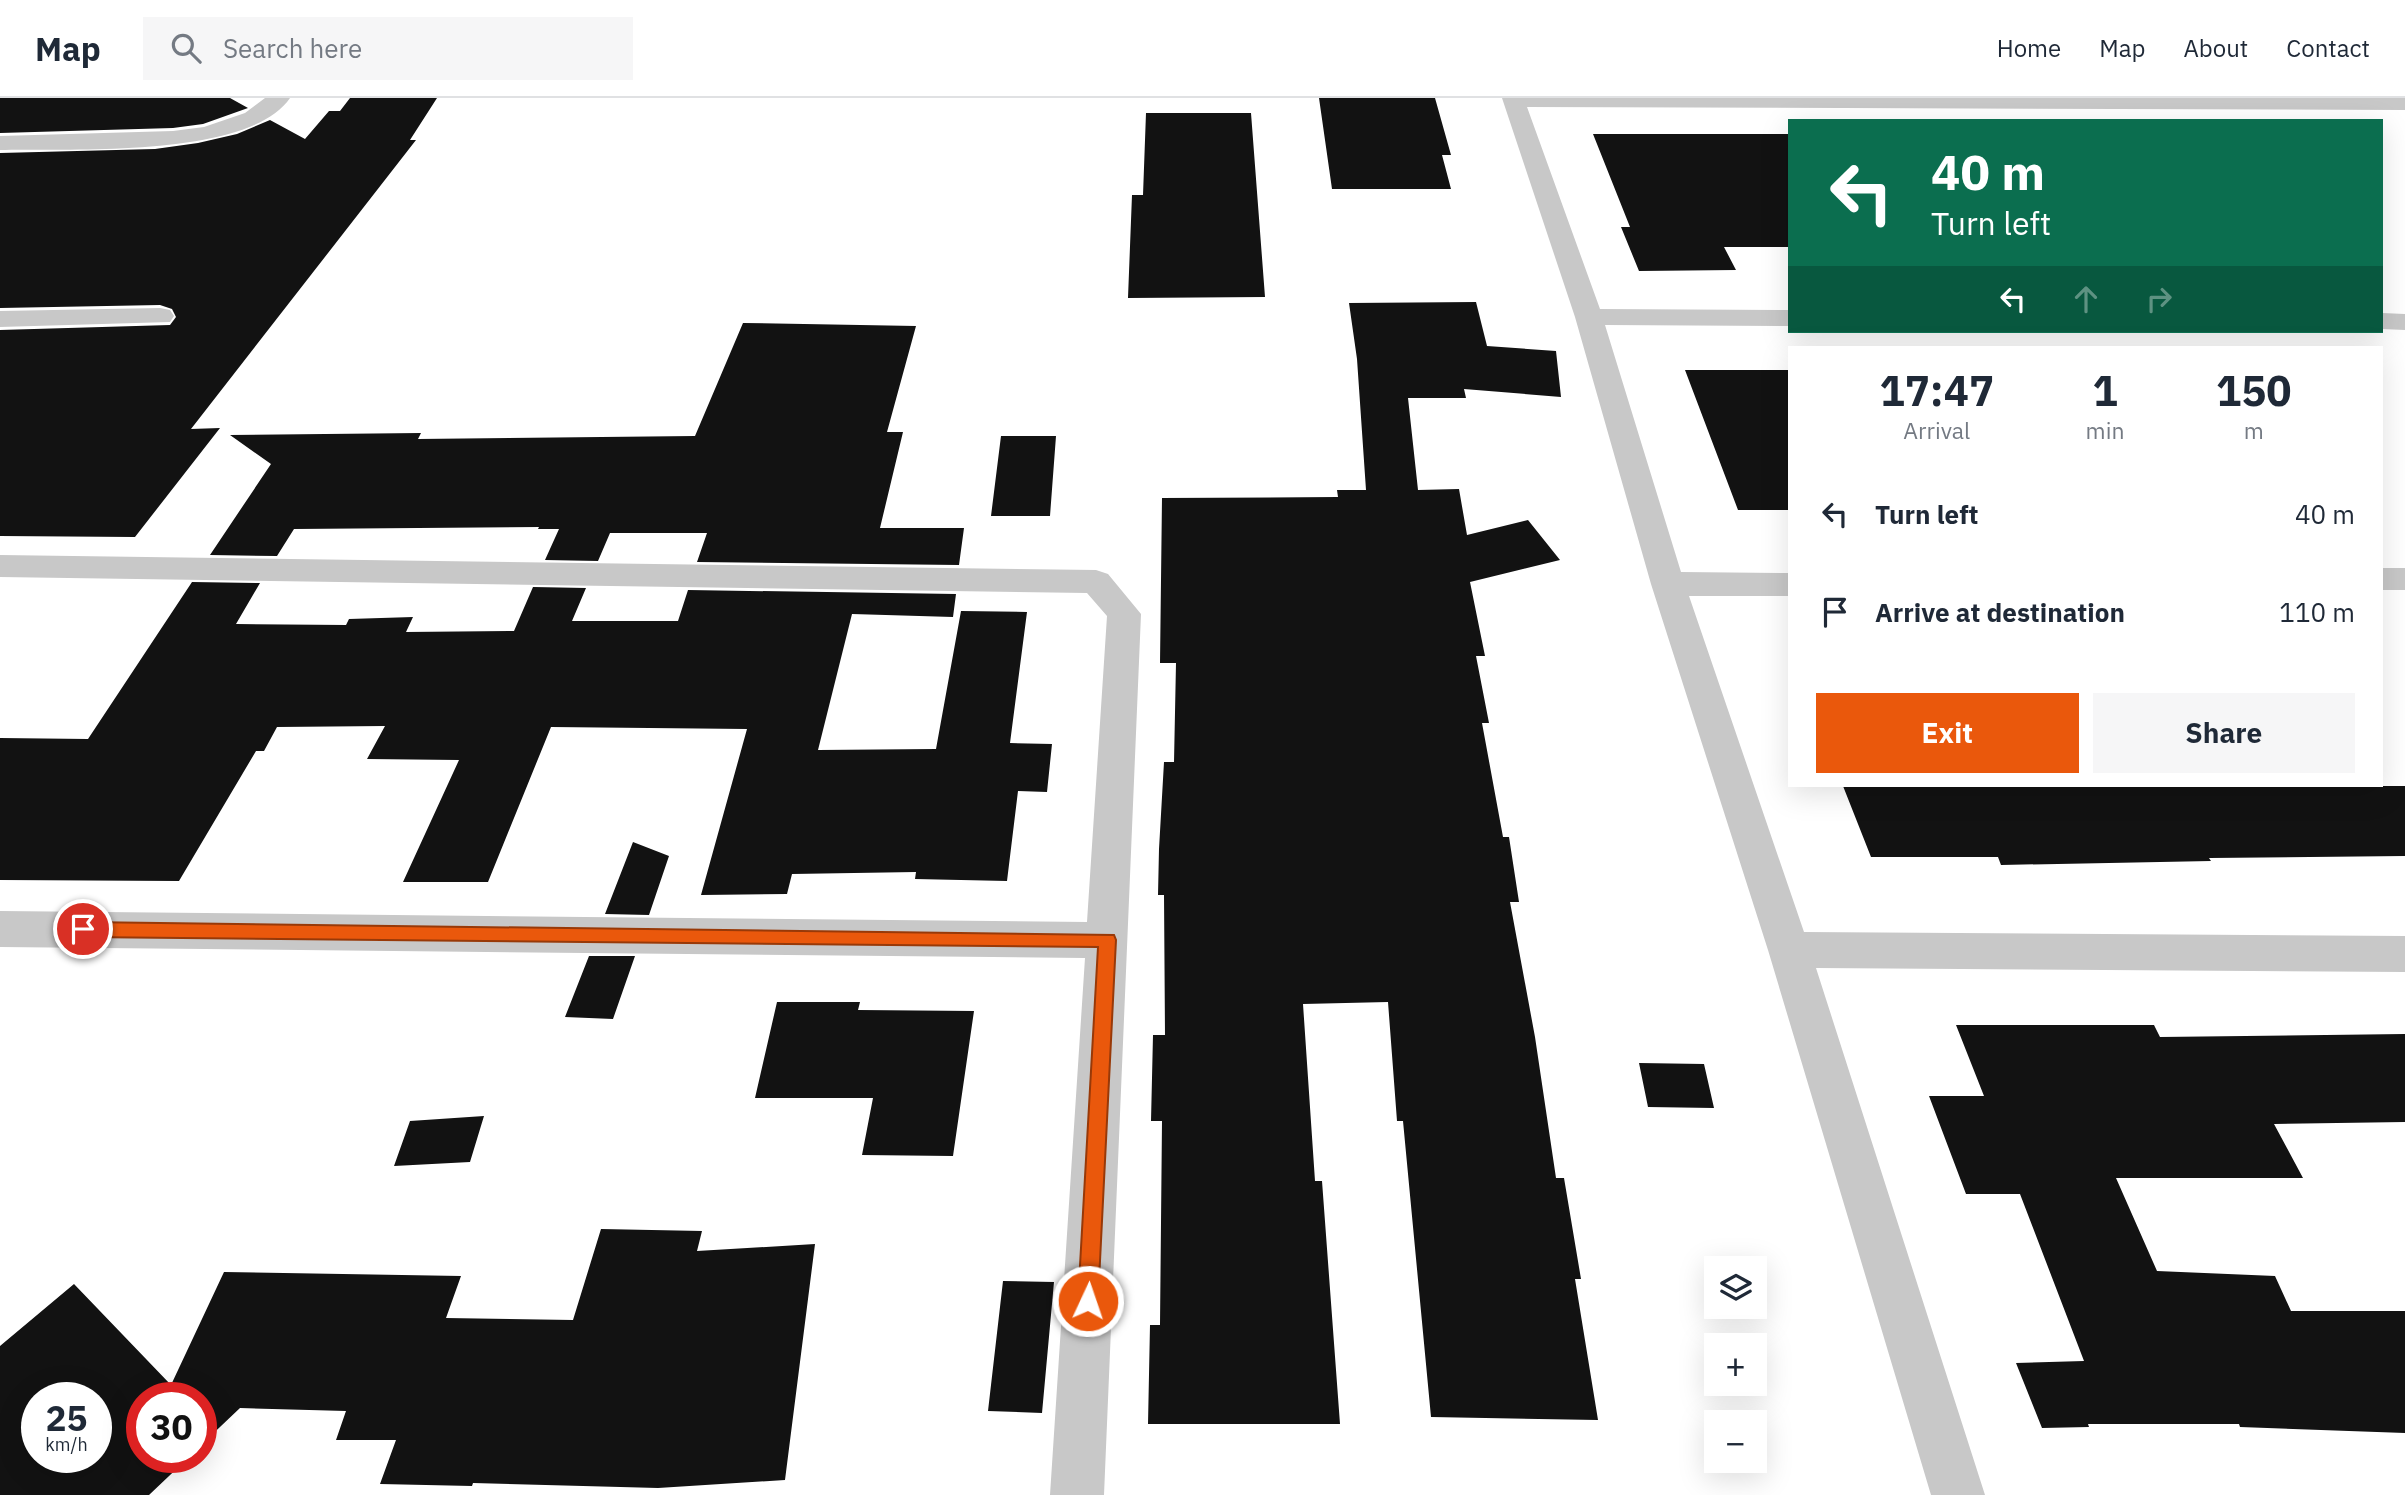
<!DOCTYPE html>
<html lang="en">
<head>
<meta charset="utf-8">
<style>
	:root { --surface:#fff; --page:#f6f6f7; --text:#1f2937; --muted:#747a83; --line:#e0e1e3; --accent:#ea580c }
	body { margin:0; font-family:"IBM Plex Sans",sans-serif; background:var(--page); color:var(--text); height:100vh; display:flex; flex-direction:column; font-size:26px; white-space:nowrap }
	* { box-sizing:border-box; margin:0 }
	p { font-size:23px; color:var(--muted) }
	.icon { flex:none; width:38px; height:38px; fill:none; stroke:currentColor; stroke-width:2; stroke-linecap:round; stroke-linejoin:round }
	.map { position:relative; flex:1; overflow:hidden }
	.side { position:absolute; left:1788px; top:248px; width:595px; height:441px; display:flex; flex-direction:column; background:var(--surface); border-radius:0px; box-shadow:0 7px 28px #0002 }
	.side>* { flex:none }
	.banner { position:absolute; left:1788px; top:21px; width:595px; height:214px; border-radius:0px; box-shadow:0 7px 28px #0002; background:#0b6e4f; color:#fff; overflow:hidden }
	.tools { position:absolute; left:1704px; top:1158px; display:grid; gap:14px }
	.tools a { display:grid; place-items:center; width:63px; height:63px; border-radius:0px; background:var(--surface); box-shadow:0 7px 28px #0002; font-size:35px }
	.speed { position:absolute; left:21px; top:1284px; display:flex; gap:14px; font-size:35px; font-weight:700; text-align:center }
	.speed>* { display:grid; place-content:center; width:91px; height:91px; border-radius:50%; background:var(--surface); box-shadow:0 7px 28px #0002; line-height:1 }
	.speed small { font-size:18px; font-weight:400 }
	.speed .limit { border:10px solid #d22; background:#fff; color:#111 }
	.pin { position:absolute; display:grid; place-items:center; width:60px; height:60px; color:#fff; margin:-30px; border:4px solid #fff; border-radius:50%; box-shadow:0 2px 7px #0007 }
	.me { position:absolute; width:77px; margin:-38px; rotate:3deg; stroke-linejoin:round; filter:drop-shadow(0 0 5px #0008) }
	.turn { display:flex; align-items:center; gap:24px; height:147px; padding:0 28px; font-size:32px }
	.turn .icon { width:91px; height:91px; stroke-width:2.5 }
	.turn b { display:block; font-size:49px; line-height:60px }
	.lanes { display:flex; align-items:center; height:66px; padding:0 28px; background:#0003; justify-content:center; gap:35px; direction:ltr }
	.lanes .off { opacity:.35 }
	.eta { display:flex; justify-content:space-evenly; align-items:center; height:119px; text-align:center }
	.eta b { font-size:42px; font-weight:700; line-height:49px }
	.cta { display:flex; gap:14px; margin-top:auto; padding:14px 28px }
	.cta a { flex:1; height:80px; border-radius:0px; background:var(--accent); color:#fff; font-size:28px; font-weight:700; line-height:80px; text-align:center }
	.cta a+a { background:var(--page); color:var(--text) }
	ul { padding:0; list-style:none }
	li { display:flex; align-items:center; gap:21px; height:98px; padding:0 28px }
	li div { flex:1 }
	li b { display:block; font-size:26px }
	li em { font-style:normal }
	header { display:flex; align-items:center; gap:42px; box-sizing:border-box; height:98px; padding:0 35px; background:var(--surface); border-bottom:2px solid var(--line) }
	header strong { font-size:33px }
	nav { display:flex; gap:38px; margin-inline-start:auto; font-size:24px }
	.search { width:490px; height:63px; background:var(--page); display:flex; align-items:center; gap:18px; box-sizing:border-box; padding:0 24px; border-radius:0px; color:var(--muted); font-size:26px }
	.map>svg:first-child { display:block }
	.building { fill:#121212; fill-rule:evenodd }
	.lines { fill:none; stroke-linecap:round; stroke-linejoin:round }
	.street { fill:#c8c8c8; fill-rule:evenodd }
	.route { fill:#ea580c; stroke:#983908; stroke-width:2 }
</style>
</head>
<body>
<header>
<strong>Map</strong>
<div class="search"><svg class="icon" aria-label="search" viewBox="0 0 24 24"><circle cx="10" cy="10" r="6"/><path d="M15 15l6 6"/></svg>Search here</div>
<nav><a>Home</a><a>Map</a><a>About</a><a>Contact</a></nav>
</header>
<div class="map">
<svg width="2405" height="1397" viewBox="0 0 2405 1397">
	<rect width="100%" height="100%" fill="#fff"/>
	<!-- building -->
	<path class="building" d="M0,0H230L248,10L203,26L173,30L0,35Z
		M350,0H437L410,42H416L191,331L220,330L135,439L0,438V232L170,227L176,219L172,211L160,207L0,210V55L155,51L198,45L237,36L270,22L305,41L329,13H340Z
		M1319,0H1435L1451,57H1442L1451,91H1332Z
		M1146,15H1251L1265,199L1128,200L1132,97H1143Z
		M1593,36H1790V149H1724L1736,172L1639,173L1621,129H1630Z
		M1476,204L1487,248L1556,253L1561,299L1464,291L1466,300H1408L1418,392L1459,391L1467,437L1528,422L1560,462L1470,484L1485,558H1476L1489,625H1482L1503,739H1509L1519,804H1510L1535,939L1556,1080H1564L1581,1181H1575L1598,1322L1431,1319L1403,1023H1397L1388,904L1303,906L1315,1083H1322L1340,1326H1148L1150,1227H1160L1162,1023H1151L1153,937H1165L1164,797H1158L1159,751L1164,664H1174L1176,565H1160L1162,400L1338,399L1337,392H1366L1357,261L1349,205Z
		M743,225L916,228L887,334H903L880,430H964L959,467L697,464L707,435H610L598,463L545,462L559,431H538L539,429L294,431L277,458L210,457L271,366L230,337L421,335L418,341L695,338Z
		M1685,272H1790V412H1738Z
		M1001,338H1056L1050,418H991Z
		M192,484L260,485L236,526L346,527L349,521L413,519L406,534L514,533L533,489L586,490L572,523H678L688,492L956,496L953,519L852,516L818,652L936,651L961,513L1027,514L1010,645L1052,646L1047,694L1018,693L1007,783L915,781L916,774L792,776L787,796L701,797L747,631L551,629L488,784H403L459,662L367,661L385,628L277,629L264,653H256L179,783L0,782V640L88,641Z
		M1843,688H2405V758L2209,760L2211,763L2001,767L1998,759H1871Z
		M633,744L669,758L649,817L605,816Z
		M589,858H635L613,921L565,919Z
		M777,904H860L858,912L974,913L953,1058L862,1057L873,1000H755Z
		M1956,927H2154L2160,939L2405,936V1024L2274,1026L2303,1080H2116L2157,1173L2275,1178L2291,1213H2405V1335L2240,1329L2239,1326H2088L2089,1329L2042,1330L2016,1265L2084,1263L2020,1096H1966L1929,998H1984Z
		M1639,965L1704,966L1714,1010L1648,1009Z
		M484,1018L470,1064L394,1068L410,1023Z
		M601,1131L702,1133L697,1153L815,1146L785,1382L658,1390L473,1385L472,1388L380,1386L396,1342H336L346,1313L240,1310L201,1347V1300H142V1360H188L149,1397H0V1248L74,1186L171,1287L224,1174L461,1178L446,1220L573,1222ZM37,1300H96V1360H37Z
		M1003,1183L1054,1184L1042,1315L988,1313Z"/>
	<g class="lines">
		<!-- street -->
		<path class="street" d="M265,0H290C248,61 69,50 0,52V38L173,33L204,29L245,15Z
			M1502,0H2405V12L1527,9L1600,211L1790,212V228L1605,227L1681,474L1790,475V498H1689L1804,834L2405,838V874L1816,870L1985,1397H1931L1768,852L1651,486L1575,219Z
			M160,210L170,212L174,218L170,224L0,229V213Z
			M2382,215L2405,216V232L2382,231Z
			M0,457L1096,472L1108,476L1141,516L1104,1397H1050L1085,860L0,849V813L1087,824L1107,518L1087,495L0,479Z
			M2382,470H2405V492H2382Z"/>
	</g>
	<!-- route -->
	<path class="route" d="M83,824L1114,837L1116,842L1098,1203L1095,1210L1088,1213L1081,1210L1078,1203L1098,849L83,839L77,837L75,831L77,826Z"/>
</svg>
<div class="tools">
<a><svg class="icon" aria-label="layers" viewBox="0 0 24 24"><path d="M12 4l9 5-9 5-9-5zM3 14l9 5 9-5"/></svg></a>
<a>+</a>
<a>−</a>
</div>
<div class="speed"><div>25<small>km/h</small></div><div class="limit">30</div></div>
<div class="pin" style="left:83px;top:831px;background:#d93025"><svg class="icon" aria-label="arrive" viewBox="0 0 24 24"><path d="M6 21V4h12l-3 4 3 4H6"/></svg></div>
<svg class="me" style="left:1088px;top:1203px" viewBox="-20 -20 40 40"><circle r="17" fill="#ea580c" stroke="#fff" stroke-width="3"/><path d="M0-11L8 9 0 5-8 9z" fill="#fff"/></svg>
<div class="banner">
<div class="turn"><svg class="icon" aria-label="left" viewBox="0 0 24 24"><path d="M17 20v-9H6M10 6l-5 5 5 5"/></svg><div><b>40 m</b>Turn left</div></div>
<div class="lanes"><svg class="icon" aria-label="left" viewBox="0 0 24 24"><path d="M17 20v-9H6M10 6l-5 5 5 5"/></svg><svg class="icon off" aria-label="ahead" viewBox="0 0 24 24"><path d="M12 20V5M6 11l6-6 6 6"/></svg><svg class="icon off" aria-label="right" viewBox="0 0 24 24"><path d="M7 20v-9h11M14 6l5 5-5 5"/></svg></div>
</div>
<section class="side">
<div class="eta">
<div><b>17:47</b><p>Arrival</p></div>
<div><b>1</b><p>min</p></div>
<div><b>150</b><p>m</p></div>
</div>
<ul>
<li><svg class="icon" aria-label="left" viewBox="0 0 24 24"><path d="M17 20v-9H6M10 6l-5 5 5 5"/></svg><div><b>Turn left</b></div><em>40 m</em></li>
<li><svg class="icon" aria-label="arrive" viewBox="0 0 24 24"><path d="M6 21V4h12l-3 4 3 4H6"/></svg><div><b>Arrive at destination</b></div><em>110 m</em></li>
</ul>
<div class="cta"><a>Exit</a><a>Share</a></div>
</section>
</div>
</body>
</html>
